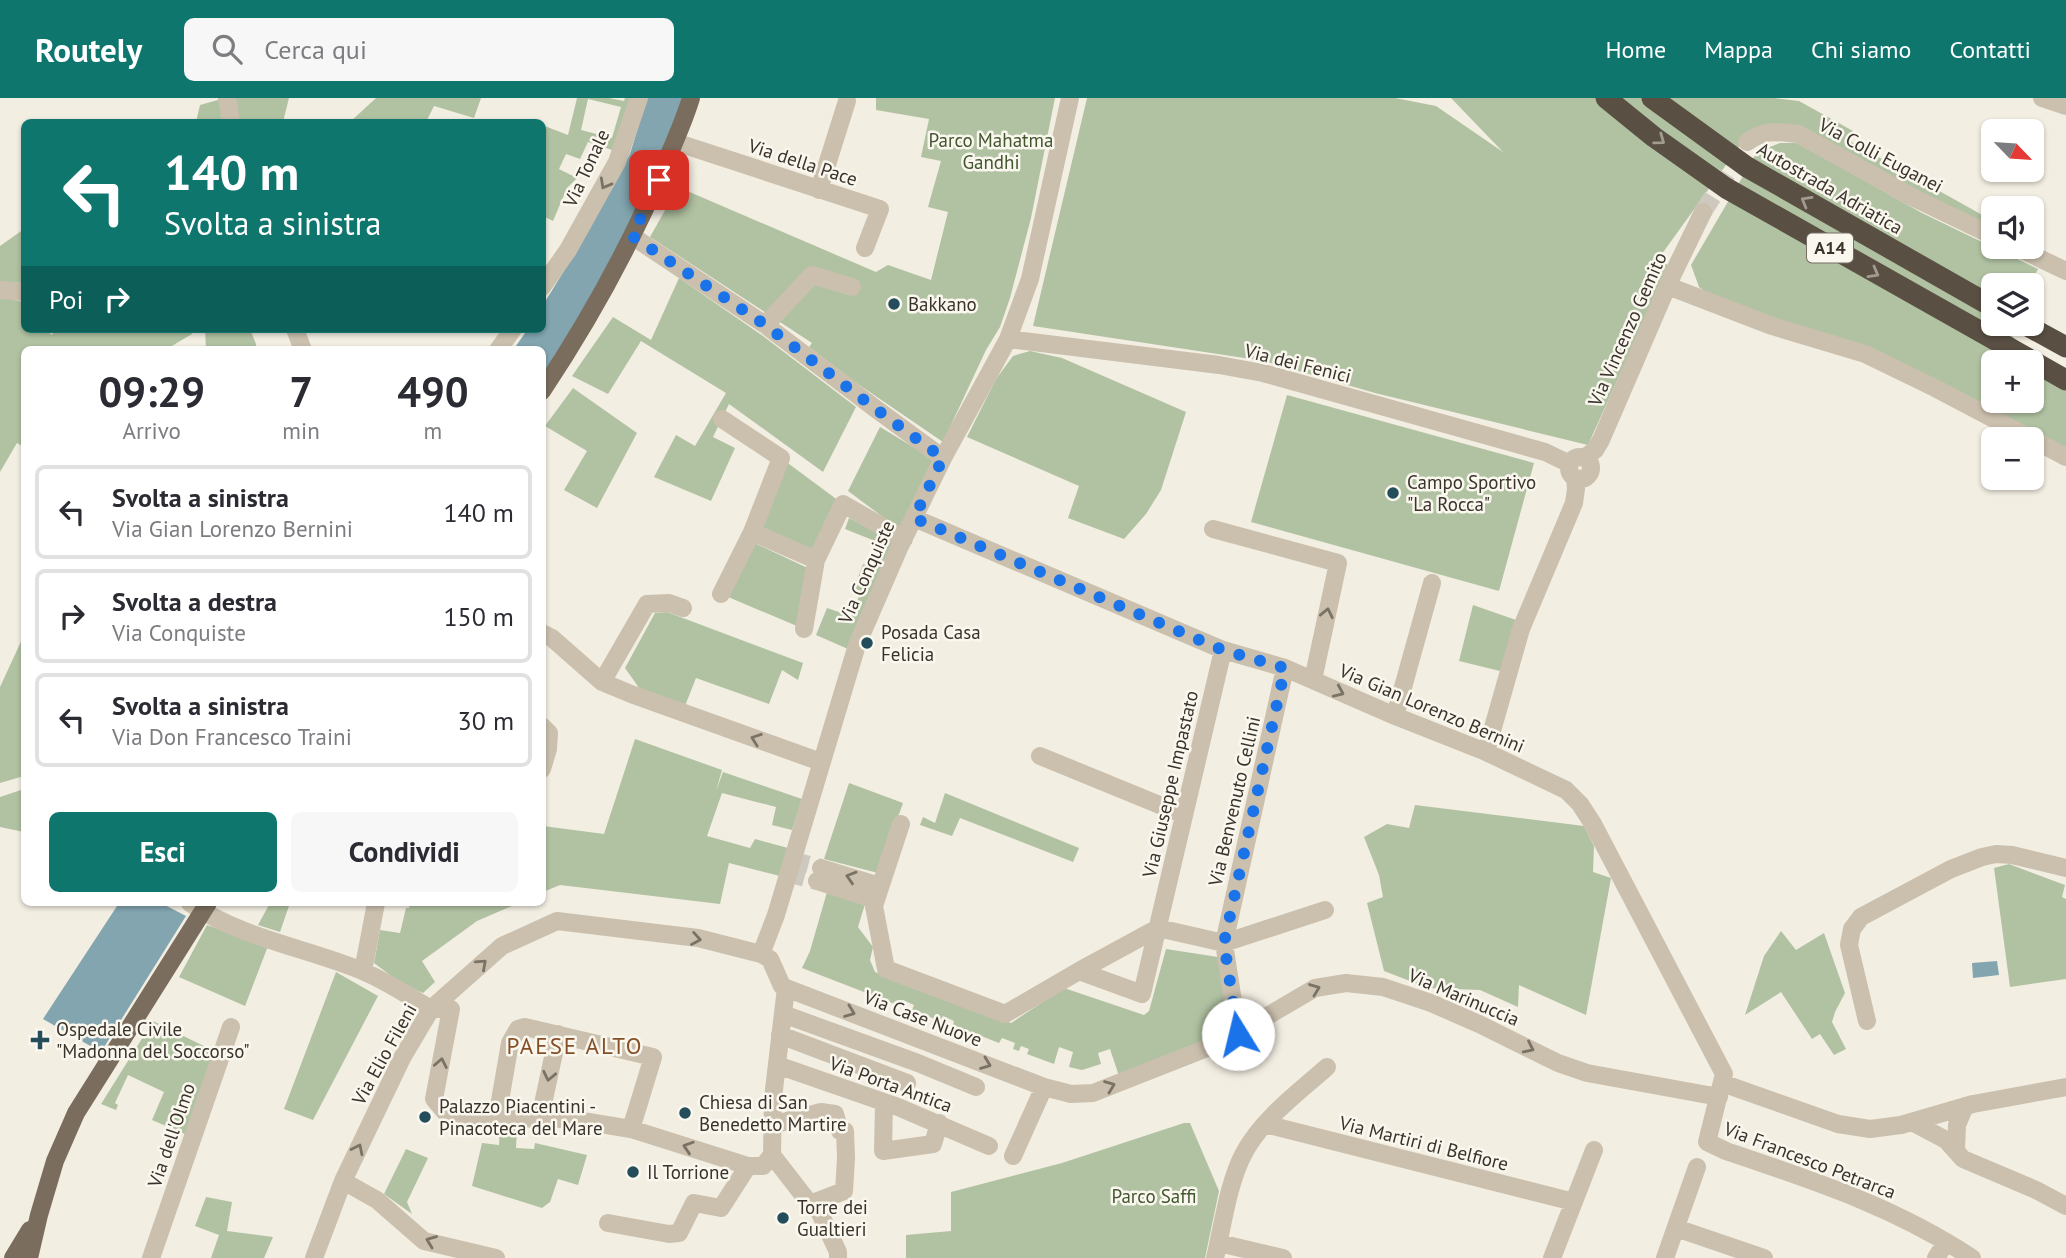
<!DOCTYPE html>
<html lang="it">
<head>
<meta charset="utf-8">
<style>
	:root { --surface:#fff; --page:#f7f7f7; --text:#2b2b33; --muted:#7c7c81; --line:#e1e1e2; --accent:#0f766e }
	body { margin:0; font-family:"PT Sans",sans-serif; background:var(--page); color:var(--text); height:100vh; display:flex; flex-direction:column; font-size:26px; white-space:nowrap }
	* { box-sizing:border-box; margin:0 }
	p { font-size:23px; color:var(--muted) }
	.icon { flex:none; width:38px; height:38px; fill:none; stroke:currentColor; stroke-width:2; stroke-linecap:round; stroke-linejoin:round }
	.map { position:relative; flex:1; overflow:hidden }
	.panel { position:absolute; left:21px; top:248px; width:525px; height:560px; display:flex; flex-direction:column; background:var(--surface); border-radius:10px; box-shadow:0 2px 5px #0004 }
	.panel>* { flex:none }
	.guide { position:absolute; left:21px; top:21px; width:525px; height:214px; border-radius:10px; box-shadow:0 2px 5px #0004; background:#0f766e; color:#fff; overflow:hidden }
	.needle { width:46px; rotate:115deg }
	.fabs { position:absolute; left:1981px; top:21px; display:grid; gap:14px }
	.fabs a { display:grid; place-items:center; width:63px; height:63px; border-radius:10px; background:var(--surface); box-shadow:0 2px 5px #0004; font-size:35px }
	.pin { position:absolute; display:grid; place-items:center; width:60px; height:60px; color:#fff; margin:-30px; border-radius:14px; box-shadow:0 4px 10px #0006 }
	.me { position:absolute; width:77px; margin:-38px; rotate:351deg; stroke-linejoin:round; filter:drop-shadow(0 0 5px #0008) }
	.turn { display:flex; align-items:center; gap:24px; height:147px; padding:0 28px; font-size:32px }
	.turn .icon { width:91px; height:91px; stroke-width:2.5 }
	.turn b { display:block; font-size:49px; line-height:60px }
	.then { display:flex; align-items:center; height:66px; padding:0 28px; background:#0003; gap:14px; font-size:26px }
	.eta { display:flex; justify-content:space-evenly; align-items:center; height:119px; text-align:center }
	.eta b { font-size:42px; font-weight:700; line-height:49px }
	.primary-button { display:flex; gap:14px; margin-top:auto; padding:14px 28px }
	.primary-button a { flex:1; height:80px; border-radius:10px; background:var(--accent); color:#fff; font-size:28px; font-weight:700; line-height:80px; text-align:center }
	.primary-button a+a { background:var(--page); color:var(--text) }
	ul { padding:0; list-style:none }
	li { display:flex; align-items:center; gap:21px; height:94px; margin:0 14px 10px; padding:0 14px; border:4px solid var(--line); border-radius:10px }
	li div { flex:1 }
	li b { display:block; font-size:26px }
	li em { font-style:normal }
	header { display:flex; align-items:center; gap:42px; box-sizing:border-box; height:98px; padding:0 35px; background:var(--accent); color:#fff }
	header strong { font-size:33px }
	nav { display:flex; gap:38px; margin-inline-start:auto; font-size:24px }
	.search { width:490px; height:63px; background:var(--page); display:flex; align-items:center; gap:18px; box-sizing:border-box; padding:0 24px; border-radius:10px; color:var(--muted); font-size:26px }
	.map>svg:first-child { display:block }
	.green { fill:#b1c2a2; fill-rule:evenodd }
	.water { fill:#82a5af }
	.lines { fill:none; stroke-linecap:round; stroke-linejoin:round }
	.minor-tunnel { stroke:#cec9be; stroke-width:18; stroke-dasharray:18 9; stroke-linecap:butt }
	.minor { stroke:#cbc0ae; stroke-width:18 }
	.major { stroke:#7b6d5e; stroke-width:18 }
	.highway { stroke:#5a4f43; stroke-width:21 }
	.oneway { stroke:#a29b90 }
	.oneway2 { stroke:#7b7266 }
	.route { stroke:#1a73e8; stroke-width:12; stroke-dasharray:0 21.6 }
	.poi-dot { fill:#234d5a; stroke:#faf7ef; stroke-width:2.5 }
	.labels { text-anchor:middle; stroke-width:5; stroke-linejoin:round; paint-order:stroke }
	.shield { fill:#faf7ef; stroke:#746e66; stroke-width:2 }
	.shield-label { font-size:18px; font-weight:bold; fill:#3a332c }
	.park-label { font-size:19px; fill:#425730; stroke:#faf7ef }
	.street-label { font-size:19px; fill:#3a332c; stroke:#faf7ef }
	.poi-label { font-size:19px; fill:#3a332c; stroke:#faf7ef; text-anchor:start }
	.quarter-label { font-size:23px; letter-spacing:2px; fill:#864f28; stroke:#faf7ef }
</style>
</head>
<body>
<header>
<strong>Routely</strong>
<div class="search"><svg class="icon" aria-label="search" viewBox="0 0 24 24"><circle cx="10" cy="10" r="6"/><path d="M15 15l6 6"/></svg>Cerca qui</div>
<nav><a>Home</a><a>Mappa</a><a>Chi siamo</a><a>Contatti</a></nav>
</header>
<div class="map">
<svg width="2066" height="1160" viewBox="0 0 2066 1160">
	<rect width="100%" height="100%" fill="#f3eee2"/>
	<!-- green -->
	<path class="green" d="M225,0H289L283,24H196L200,7Z
		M376,0H481L474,20L434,8L426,24H350Z
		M577,0H609L624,3L625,0H631L615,53L588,44L580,61L566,56L559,71L577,80L567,90L553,123L543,118L542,27L568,37ZM588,1L621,9L612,40L581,32Z
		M876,0H1055L1031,120L1010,200L1000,229L986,252L943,344L855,284L809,249L812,245L650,139L678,89L876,174L888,167L931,182L948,114L928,109L941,63L921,59L929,21L876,12Z
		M1087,0H1395L1436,8L1503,54L1451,0H1774L1799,3L1853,33L1850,43L1993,123V138L1790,30L1744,42L1659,160L1669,168L1588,347L1375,295L1264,263L1033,228Z
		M1780,45H1798L1922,115L2038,171L2030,187H1993V226H2016L2012,238L2066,293V359L1935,290L1732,214L1699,189L1691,167L1757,54ZM1993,264H2032V303H1993Z
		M24,131V185L0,184V148Z
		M679,180L763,238L856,309L823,374L729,306L713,339L735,350L711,403L654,379L676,337L695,348L726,295L641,243L608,296L572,278L613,219L651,242Z
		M0,199L24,204V231H48L51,237L59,231H191L192,236L165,252H24V349L17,345L0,374Z
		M205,231H250L256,246V252H206Z
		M1030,253L1062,260L1186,314L1161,392L1146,416L1124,441L1068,420L1079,388L967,339L996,281L1013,258Z
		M573,290L637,335L597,410L564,392L587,353L545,328Z
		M1287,297L1534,365L1499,493L1251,424Z
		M880,329L935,362L899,431L848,393Z
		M781,360L843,406L816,462L752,434Z
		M849,420L895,444L848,551L816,537L827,510L851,518L860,496L853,493L863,466L871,469L880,445L845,431Z
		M748,442L814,473L804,531L721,496Z
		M1473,507L1516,522L1500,573L1459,563Z
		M667,514L803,565L798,582L782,572L769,606L696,580L685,608L642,594L625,570L655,515Z
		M24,537V678L0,685V589Z
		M635,641L722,672L716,693L723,674L802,701L792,732L772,727L776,709L722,695L707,738L750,750L755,741L788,750L780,778L729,765L720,806L560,787L543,794V728L604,736Z
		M849,685L903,705L878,775L824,761Z
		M24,691V734L0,729V699Z
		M945,695L1079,750L1073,764L960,720L952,738L920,727L923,719L935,725Z
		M1415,707L1584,728L1594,748L1593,774L1611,780L1586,917L1519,887L1518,909L1480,892L1428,890L1384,873L1367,805L1383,799L1379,777L1364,739L1387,726L1409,730Z
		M2009,766L2065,787L2062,799L2066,801V881L2010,889L1994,770Z
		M827,794L865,806L858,829L873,849L870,862L875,874L1011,925L1064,890L1144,917L1149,913L1166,851L1218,859L1231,936L1119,978L1110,951L1098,955L1101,966L1082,972L1069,969L1073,954L1059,949L1054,966L1027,956L1029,951L1021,948L1019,953L1013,951L1015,945L1002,940L999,945L953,927L954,923L943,918L940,923L912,912L914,907L903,902L900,908L802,870L810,853Z
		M270,805H290L280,834L258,827Z
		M410,805H519L477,823L422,863L435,884L423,895L402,886L374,865L380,832L400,835L406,810H409Z
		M207,827L268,848L245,908L179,879Z
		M1781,833L1796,852L1824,835L1845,895L1835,914L1832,924L1846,951L1834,957L1820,936L1812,941L1781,894L1745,917L1764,858Z
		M336,874L378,898L313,1022L284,1011Z
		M153,923L216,954L187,1037L152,1022L164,994L128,977L115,1005L118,1007L116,1012L101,1006Z
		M1184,1025H1190L1219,1093L1205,1160H906V1137L951,1133V1094L1062,1065Z
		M500,1029L517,1030L516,1050L534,1051L535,1045L587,1057L578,1087L558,1081L550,1104L542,1110L472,1088L482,1045L499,1047Z
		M406,1051L428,1060L407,1104L412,1116L384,1096Z
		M206,1099L232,1104L227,1133L273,1139L264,1160H211L219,1137L195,1128Z"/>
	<!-- water -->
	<path class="water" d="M647,0H683L658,69L611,170L543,281L542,252H513L528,231H542L543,207L583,142L630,56Z
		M119,805H161L186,818L101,954L43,921Z
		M1997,863L1999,877L1973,880L1972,865Z"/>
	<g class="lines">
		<!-- minor-tunnel -->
		<path class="minor-tunnel" d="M1703,114L1747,44
			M791,762L821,770
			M787,775L817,783"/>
		<!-- minor -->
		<path class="minor" d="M227,0L231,24
			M2042,0L2066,8
			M675,44L880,111L865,150
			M1747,44C1766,31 1776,34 1798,36L1914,100L1993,138
			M819,92L847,3
			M632,138L764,226L876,311L943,360
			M2016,149L2066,173
			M1668,188L1772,228L1865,256L1935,290L2032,341
			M542,189L568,152L617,64L639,0
			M0,192L24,194
			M764,226L772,220L812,177L852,189
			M295,231L303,252
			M1008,241L1219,267L1263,275L1545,354L1570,366
			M498,252L513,231
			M722,321L781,360L752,434L816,462L843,406L904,441
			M2032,341L2066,359
			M1569 370a11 11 0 1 1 22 0a11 11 0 1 1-22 0Z
			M1584,360L1595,352L1601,342L1671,180L1703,114
			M914,420L1223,552L1285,570L1395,618L1486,654L1566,692L1580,706L1593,726L1724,976L1707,1044L1726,1053C1814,1083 1893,1108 1972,1160
			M1213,431L1338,465L1313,582
			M721,496L752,434
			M804,531L816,462
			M542,535L552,540L602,584L631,596L821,664
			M602,584L647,506L669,505L683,510
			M1395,618L1432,485
			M542,628L549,635L548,651L542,671
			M1486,654L1521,531L1574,405L1576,391L1575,380
			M1040,658L1184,717
			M901,726L874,808L886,871L1005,916L1079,873L1158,830L1224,845L1325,812
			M821,770L880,788
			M817,783L876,802
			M190,805C241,840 303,849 360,872C385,882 408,898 431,911
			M761,856L776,817L857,547L900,448L943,360L1008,241L1030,181L1070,0
			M363,873L376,805
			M1079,873L1142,896L1223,552
			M786,890L1044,989L1071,996L1093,995L1225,943L1315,890L1346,885L1383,889L1431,905L1479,926L1558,965L1587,975L1719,999
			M431,911H451L434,1001L445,1014L497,1020L570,1021L631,1031L748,1068H763L772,1057
			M783,916L918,965L976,989
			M1867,923L1849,847L1852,831L1861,819L1951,771L1982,759L1996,756L2012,757L2066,770
			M1238,936L1224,845L1285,570
			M780,937L907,985
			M777,967L898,1009L989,1048
			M1722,985L1838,1026L1870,1031L1901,1027L1973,1006L2066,989
			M884,1004L883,1053L933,1046L939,1025
			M497,1020L510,945L518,931L525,929L653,959L631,1031
			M540,1020L558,936
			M1912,1024L1946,1042L1963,1061L2036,1092L2066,1108
			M1265,1026L1574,1104
			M772,1027L821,1014L835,1016L840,1033H845L846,1060L844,1093L810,1106
			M1956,1052L1957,1027L1965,1008
			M772,1057L810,1106L819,1113L838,1154V1160
			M1013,1058L1044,989
			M343,1083L377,1102L424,1143L496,1160
			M608,1125L669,1136L679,1135L694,1105L721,1110L748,1068
			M1676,1130L1764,1160
			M1219,1145L1283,1160
			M151,1160L231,929
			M314,1160L343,1083L402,960L431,911L502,848L557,823L698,840L761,856L770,861L782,888L786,890L773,1000L772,1057
			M1215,1160C1223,1127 1228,1085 1244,1055C1262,1021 1298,995 1327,969
			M1552,1160L1594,1052
			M1665,1160L1697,1069
			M1936,1160L1946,1144"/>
		<!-- major -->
		<path class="major" d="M542,293C588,224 628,152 661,75C672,50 683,26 691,0
			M13,1160L30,1132
			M29,1160L39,1117L55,1063L76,1015L208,805"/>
		<!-- highway -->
		<path class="highway" d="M1606,0L1654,39L1726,90L2066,282
			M1652,0L1747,69L1993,209
			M2024,226L2066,249"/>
	</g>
	<!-- one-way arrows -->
	<defs><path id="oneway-chevron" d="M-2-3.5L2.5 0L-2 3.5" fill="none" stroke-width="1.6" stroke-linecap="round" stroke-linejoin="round" transform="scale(1.75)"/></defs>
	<g class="oneway">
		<use href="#oneway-chevron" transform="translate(1660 42) rotate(36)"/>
		<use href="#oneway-chevron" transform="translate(1806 103) rotate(-150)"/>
		<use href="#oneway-chevron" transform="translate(1874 175) rotate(29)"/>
	</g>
	<g class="oneway2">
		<use href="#oneway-chevron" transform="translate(605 86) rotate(119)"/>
		<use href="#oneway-chevron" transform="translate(1327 515) rotate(-78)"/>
		<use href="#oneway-chevron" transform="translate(1339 594) rotate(24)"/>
		<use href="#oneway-chevron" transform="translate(756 641) rotate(-160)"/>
		<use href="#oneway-chevron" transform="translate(851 779) rotate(-163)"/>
		<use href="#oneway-chevron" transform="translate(696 841) rotate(10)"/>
		<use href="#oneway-chevron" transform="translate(482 866) rotate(-42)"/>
		<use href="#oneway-chevron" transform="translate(1315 891) rotate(-21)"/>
		<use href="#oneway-chevron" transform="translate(850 914) rotate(21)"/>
		<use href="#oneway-chevron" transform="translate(1529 950) rotate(26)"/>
		<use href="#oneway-chevron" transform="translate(441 965) rotate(-79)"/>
		<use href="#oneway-chevron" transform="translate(986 966) rotate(21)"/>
		<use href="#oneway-chevron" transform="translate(549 978) rotate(102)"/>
		<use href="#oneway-chevron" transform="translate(1110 988) rotate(-21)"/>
		<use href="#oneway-chevron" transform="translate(688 1049) rotate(-162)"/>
		<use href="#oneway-chevron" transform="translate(358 1051) rotate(-64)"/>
		<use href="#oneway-chevron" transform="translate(431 1143) rotate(-159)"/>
	</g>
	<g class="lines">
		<!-- route -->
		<path class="route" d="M659,82L632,138L764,226L876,311L943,360L914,420L1223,552L1285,570L1224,845L1238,936"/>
	</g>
	<!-- markers -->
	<g class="poi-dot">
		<circle cx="894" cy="206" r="7"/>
		<circle cx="1393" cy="395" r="7"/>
		<circle cx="867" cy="545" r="7"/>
		<path d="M36.5 931.5h7v7h7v7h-7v7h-7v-7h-7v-7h7z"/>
		<circle cx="685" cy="1015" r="7"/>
		<circle cx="425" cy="1019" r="7"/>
		<circle cx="633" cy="1074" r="7"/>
		<circle cx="783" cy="1120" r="7"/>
	</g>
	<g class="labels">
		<!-- shield labels -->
		<rect class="shield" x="1807" y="135.5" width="46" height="29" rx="5"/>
		<g class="shield-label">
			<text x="1830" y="156">A14</text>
		</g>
		<!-- park labels -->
		<g class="park-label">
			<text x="991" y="49">Parco Mahatma<tspan x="991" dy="22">Gandhi</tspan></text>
			<text x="1154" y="1105">Parco Saffi</text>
		</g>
		<!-- street labels -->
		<g class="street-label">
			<text transform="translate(1881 57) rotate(28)" y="7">Via Colli Euganei</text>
			<text transform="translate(803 64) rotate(18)" y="7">Via della Pace</text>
			<text transform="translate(586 70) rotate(-65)" y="7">Via Tonale</text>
			<text transform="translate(1830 90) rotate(30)" y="7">Autostrada Adriatica</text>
			<text transform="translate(1627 231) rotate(-66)" y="7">Via Vincenzo Gemito</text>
			<text transform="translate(1298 265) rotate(14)" y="7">Via dei Fenici</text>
			<text transform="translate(866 474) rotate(-66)" y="7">Via Conquiste</text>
			<text transform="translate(1432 610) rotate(23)" y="7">Via Gian Lorenzo Bernini</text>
			<text transform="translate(1170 686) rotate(-77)" y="7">Via Giuseppe Impastato</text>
			<text transform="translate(1234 703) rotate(-77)" y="7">Via Benvenuto Cellini</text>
			<text transform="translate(1464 899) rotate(23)" y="7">Via Marinuccia</text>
			<text transform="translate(923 920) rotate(21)" y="7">Via Case Nuove</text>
			<text transform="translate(384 956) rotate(-61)" y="7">Via Elio Fileni</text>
			<text transform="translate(891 986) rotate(20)" y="7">Via Porta Antica</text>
			<text transform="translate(171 1037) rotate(-71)" y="7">Via dell'Olmo</text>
			<text transform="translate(1424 1045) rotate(14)" y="7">Via Martiri di Belfiore</text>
			<text transform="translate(1810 1062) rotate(21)" y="7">Via Francesco Petrarca</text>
		</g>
		<!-- poi labels -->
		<g class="poi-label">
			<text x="908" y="213">Bakkano</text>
			<text x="1407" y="391">Campo Sportivo<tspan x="1407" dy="22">"La Rocca"</tspan></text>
			<text x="881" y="541">Posada Casa<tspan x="881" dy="22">Felicia</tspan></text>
			<text x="56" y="938">Ospedale Civile<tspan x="56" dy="22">"Madonna del Soccorso"</tspan></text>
			<text x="699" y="1011">Chiesa di San<tspan x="699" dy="22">Benedetto Martire</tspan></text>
			<text x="439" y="1015">Palazzo Piacentini -<tspan x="439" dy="22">Pinacoteca del Mare</tspan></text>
			<text x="647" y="1081">Il Torrione</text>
			<text x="797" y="1116">Torre dei<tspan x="797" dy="22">Gualtieri</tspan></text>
		</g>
		<!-- quarter labels -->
		<g class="quarter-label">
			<text x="575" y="956">PAESE ALTO</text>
		</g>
	</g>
</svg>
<div class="fabs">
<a><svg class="needle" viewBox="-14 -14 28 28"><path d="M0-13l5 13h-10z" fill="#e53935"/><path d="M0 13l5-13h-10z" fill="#7c7c81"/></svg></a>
<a><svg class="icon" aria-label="sound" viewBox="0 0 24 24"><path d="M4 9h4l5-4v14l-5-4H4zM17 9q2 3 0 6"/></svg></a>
<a><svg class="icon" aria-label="layers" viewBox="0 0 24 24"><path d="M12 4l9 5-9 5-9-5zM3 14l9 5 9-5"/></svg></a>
<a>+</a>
<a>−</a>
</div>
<div class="pin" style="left:659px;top:82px;background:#d93025"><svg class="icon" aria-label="arrive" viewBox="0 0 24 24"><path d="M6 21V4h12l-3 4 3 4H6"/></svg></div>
<svg class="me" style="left:1238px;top:936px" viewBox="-20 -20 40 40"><circle r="19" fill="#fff"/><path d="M0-13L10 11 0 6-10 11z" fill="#1a73e8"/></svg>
<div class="guide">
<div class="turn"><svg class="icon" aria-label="left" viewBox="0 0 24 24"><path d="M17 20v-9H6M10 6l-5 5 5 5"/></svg><div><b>140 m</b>Svolta a sinistra</div></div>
<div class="then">Poi<svg class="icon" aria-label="right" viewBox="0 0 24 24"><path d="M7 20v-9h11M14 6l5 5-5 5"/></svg></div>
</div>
<section class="panel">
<div class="eta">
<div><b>09:29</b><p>Arrivo</p></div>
<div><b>7</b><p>min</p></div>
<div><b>490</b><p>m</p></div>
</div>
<ul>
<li><svg class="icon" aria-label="left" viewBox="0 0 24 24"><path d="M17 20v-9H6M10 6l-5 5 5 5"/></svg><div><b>Svolta a sinistra</b><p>Via Gian Lorenzo Bernini</p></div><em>140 m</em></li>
<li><svg class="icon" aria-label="right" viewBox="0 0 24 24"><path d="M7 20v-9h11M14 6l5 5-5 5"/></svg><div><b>Svolta a destra</b><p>Via Conquiste</p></div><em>150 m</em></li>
<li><svg class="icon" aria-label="left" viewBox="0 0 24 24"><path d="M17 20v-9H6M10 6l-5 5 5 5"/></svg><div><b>Svolta a sinistra</b><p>Via Don Francesco Traini</p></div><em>30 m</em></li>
</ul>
<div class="primary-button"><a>Esci</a><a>Condividi</a></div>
</section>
</div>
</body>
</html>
